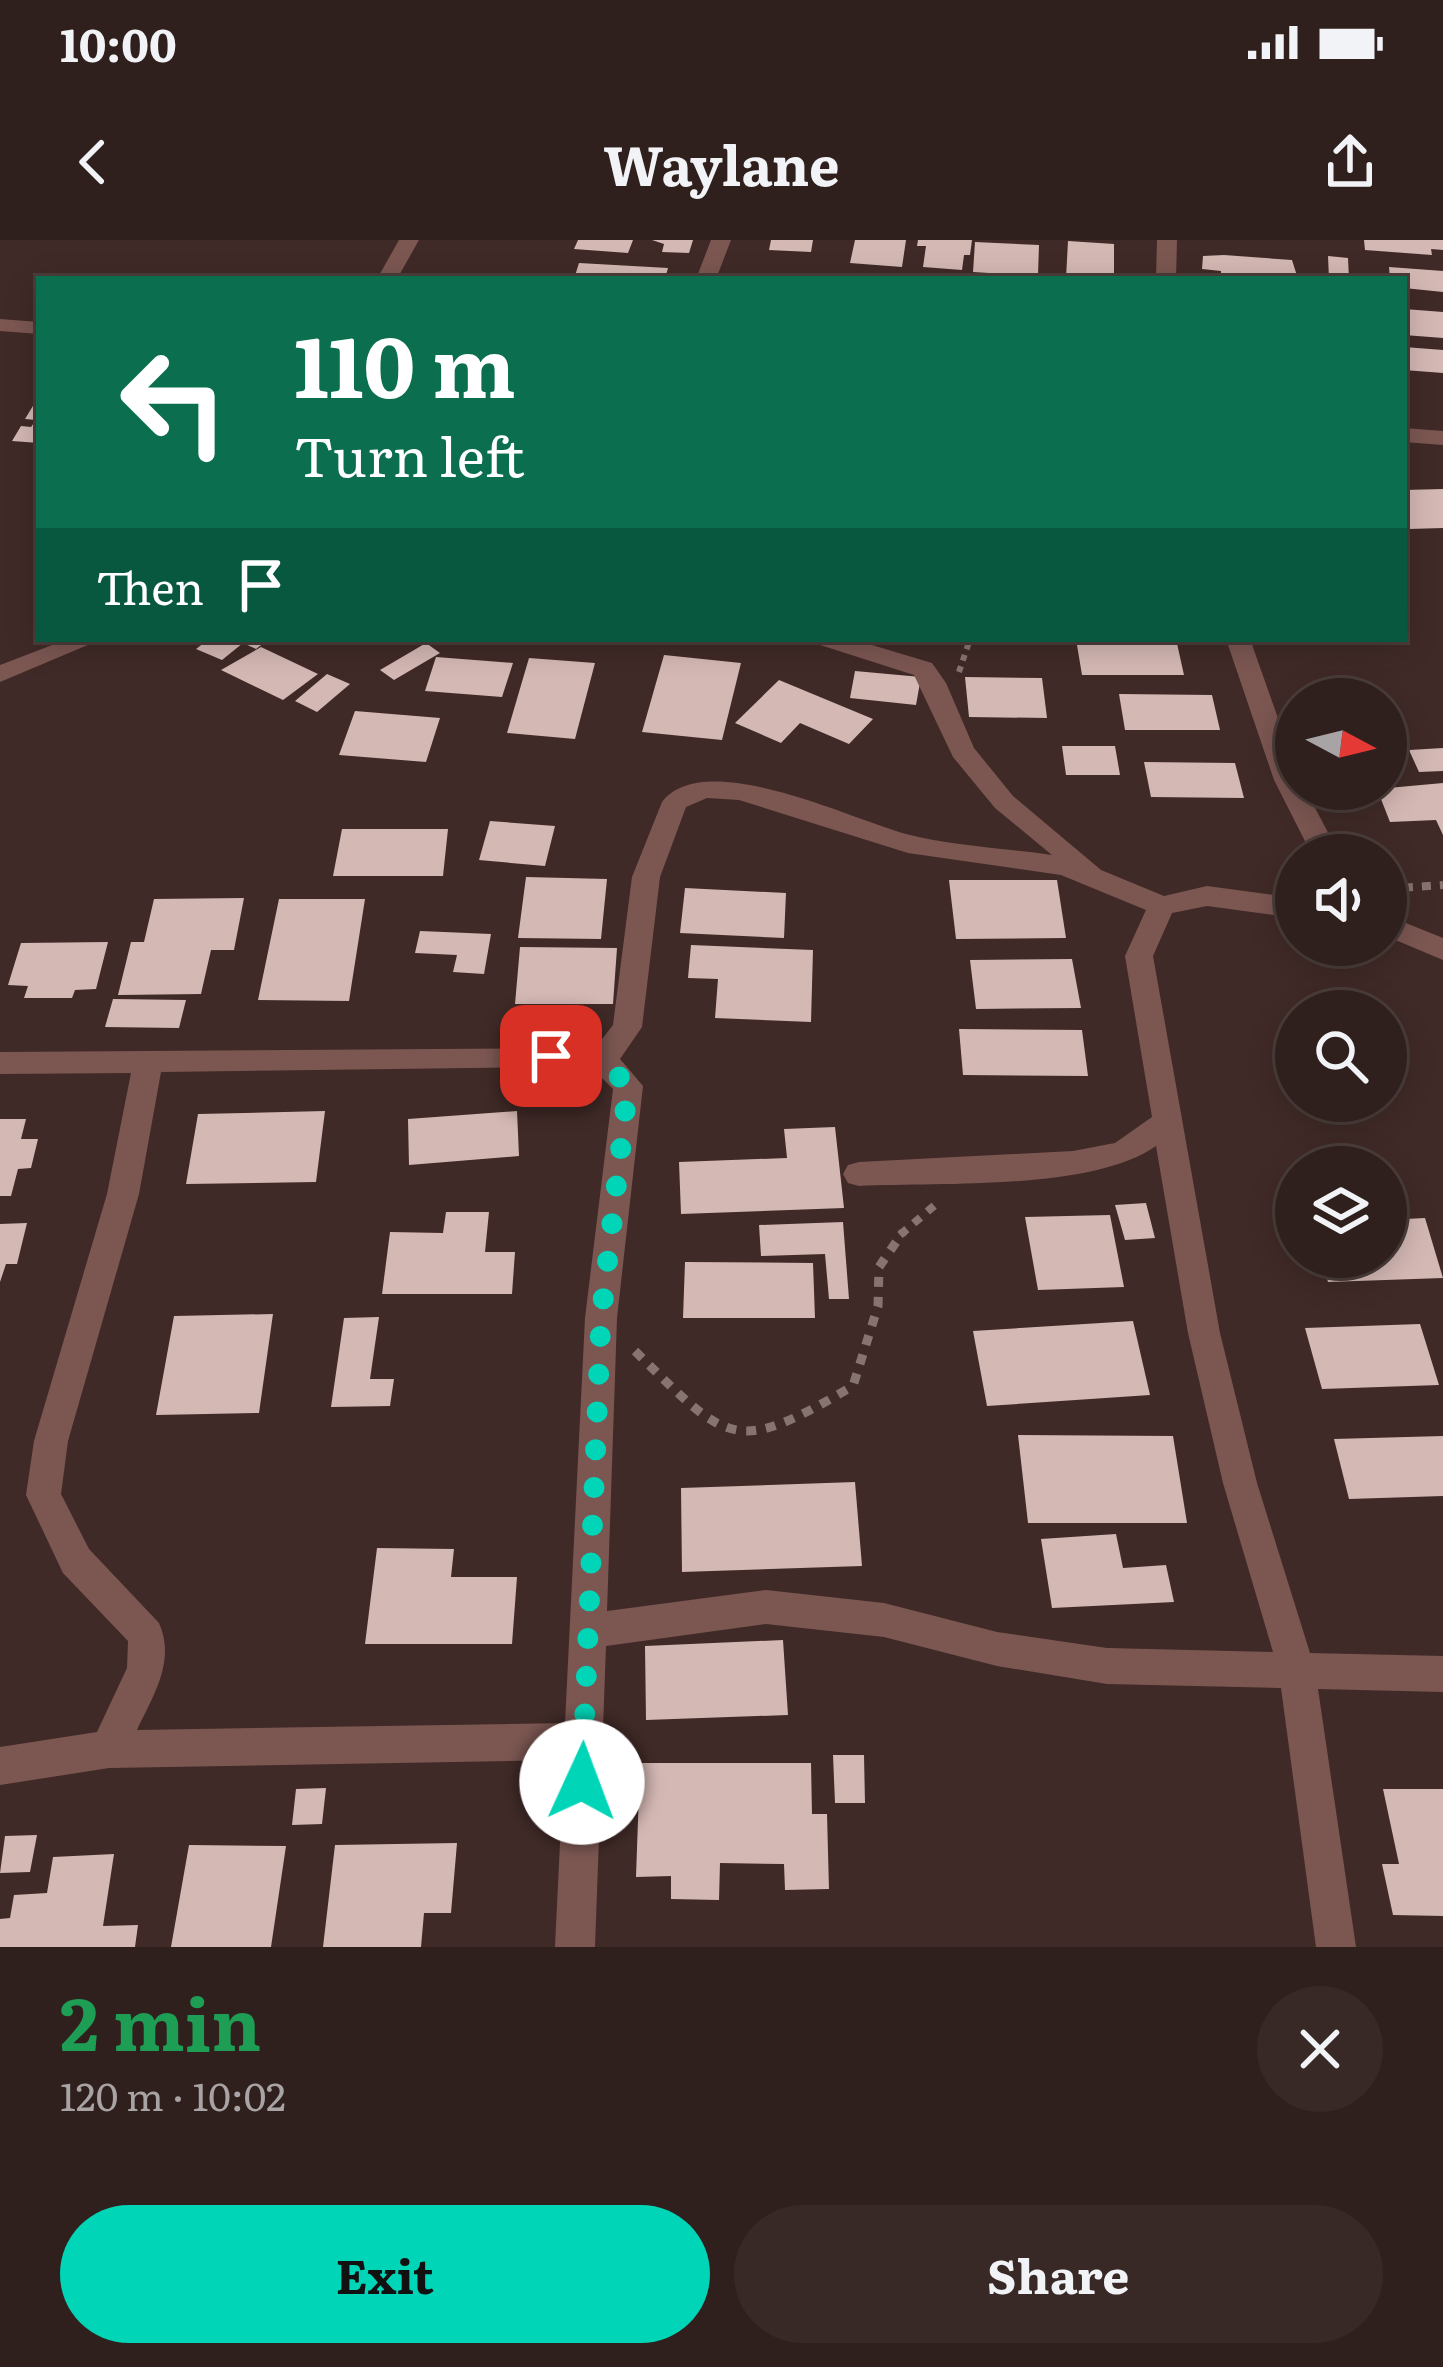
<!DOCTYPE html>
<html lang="en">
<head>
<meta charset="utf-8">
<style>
	:root { --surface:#30201d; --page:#382826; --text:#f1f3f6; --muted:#a8a3a4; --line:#4b3e3b; --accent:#00d5b7 }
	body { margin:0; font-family:Literata,serif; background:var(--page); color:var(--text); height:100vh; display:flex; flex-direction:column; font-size:45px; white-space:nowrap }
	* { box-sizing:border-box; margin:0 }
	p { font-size:39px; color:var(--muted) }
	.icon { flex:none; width:66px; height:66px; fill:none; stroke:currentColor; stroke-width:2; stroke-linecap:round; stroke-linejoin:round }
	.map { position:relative; height:1707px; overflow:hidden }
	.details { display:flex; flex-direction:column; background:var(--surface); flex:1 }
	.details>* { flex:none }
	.top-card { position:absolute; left:36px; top:36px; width:1371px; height:366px; border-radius:0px; box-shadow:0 6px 30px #0003,0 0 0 3px var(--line); background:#0b6e4f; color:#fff; overflow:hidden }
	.needle { width:78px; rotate:97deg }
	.tools { position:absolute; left:1275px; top:438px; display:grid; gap:24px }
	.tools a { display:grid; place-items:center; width:132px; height:132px; border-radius:50%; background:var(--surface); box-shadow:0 6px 30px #0003,0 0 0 3px var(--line); font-size:60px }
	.pin { position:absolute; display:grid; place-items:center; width:102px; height:102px; color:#fff; margin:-51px; border-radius:24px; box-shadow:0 6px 18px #0006 }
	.me { position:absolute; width:132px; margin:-66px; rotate:2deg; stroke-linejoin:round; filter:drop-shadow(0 0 9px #0008) }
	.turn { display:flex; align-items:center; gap:42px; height:252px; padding:0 60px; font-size:54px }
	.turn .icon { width:156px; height:156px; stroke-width:2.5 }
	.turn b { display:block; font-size:84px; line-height:102px }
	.then { display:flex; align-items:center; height:114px; padding:0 60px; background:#0003; gap:24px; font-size:45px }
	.round { display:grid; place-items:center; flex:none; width:126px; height:126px; border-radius:63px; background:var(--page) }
	.head { display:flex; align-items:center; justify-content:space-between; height:204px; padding:0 60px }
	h1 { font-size:72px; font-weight:700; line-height:90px; color:#1e9e55 }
	.button { display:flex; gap:24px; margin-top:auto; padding:24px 60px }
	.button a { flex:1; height:138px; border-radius:72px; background:var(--accent); color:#111; font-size:48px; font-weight:700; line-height:138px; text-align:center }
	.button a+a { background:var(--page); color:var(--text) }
	.status { display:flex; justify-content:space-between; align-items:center; height:84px; padding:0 60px; background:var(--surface); direction:ltr }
	.status svg { height:33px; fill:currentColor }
	header { display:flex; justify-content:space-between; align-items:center; height:156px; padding:0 60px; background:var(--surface); font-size:54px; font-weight:700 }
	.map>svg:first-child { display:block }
	.building { fill:#d4b8b4 }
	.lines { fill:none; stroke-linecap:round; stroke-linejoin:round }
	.path-far2 { stroke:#877471; stroke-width:6; stroke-dasharray:6 6; stroke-linecap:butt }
	.path-far1 { stroke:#877471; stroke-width:8; stroke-dasharray:9 9; stroke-linecap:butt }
	.path { stroke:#877471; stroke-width:9; stroke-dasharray:10 10; stroke-linecap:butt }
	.minor { fill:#7c5752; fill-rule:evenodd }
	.route { stroke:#00d5b7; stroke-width:21; stroke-dasharray:0 37.8 }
</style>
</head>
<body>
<div class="status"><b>10:00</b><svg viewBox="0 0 49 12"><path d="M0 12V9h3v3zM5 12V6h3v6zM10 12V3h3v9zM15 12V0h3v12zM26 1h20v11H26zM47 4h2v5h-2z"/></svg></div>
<header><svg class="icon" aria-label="back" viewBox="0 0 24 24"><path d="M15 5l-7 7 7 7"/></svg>Waylane<svg class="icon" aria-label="share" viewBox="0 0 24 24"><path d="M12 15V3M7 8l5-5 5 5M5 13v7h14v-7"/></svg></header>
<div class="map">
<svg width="1443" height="1707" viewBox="0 0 1443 1707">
	<rect width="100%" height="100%" fill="#402a27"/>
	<!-- building -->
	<path class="building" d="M578,0H633L628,13L574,9Z
		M652,0H693L689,13L662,12L664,4Z
		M771,0H813L811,12L769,10Z
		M855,0H906L902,27L850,23Z
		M918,0H972L970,15H964L962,30L923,27L926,6H917Z
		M1364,0H1443V10L1431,9L1432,15L1365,10Z
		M1068,1L1114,4V36L1066,38Z
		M975,2L1039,5L1038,36L973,32Z
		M1224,15L1292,20L1298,39L1221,38V31L1202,29L1203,16Z
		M1328,16L1348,18L1349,39H1329Z
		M579,23L668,28L665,39H574Z
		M1389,27L1443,31V52L1404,48V39H1390Z
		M1404,69L1443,72V98L1404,95Z
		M1404,107L1443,110V133L1404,130Z
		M39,156V203L12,201L21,186L31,187L36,180L25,179Z
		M1443,249V288L1409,289L1404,250Z
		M209,399H269L256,409L243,403L222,420L196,409Z
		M1076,399H1176L1184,435H1082Z
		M426,403L440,413L394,440L380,430Z
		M261,407L318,434L283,460L221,430Z
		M664,415L741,423L722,500L642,492Z
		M436,417L513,423L502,457L425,451Z
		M529,418L595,423L575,499L507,493Z
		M855,431L921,437L916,465L850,458Z
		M327,434L350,444L317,472L295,461Z
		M965,437L1042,438L1047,478L969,477Z
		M779,440L873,479L849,504L800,483L781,503L735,483Z
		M1119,454L1212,455L1220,490H1125Z
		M355,471L440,478L426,522L339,515Z
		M1062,506H1115L1120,535H1066Z
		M1443,508V531L1419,532L1409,510Z
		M1144,522L1235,523L1244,558L1151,557Z
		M1443,543V595L1436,580L1390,582L1377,549Z
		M490,581L555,586L545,626L479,620Z
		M342,589H448L443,636H333Z
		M526,637L607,639L601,699L518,698Z
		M949,640H1057L1066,698L956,699Z
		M685,648L786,653L784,698L680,693Z
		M244,658L234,710H211L201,754L118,755L131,702H144L154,659Z
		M279,659H365L349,761L258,760Z
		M420,691L491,694L484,734L453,732L457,715L415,713Z
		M108,702L96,749L75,750L72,758H24L28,746L8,745L21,703Z
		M691,705L813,710L811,782L715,778L718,739L688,738Z
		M520,707L617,708L613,764H515Z
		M1072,719L1081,768L976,769L970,720Z
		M113,759L186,760L179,788L105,787Z
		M959,789L1082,790L1088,836L963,835Z
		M325,871L316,942L186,944L198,874Z
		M517,871L519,916L409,925L408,879Z
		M0,879H26L21,899H38L31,928L18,929L11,956H0Z
		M835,887L844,968L681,974L679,922L787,918L784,889Z
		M1146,963L1155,998L1125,1000L1115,965Z
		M446,972H489L485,1012H515L512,1054H382L390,992L443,993Z
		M1110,975L1124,1047L1038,1050L1025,977Z
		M1425,978L1443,1038L1328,1042L1321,1017H1386V980Z
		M843,982L849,1059H829L825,1014L761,1016L759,985Z
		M27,983L17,1024H6L0,1042V984Z
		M685,1022L813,1023L815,1078H683Z
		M273,1074L259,1173L156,1175L174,1076Z
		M379,1077L370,1139H394L390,1166L331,1167L344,1078Z
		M1133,1081L1150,1155L987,1166L973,1091Z
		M1420,1084L1439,1145L1322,1149L1305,1088Z
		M1018,1195L1173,1196L1187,1283H1028Z
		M1443,1196V1256L1349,1259L1334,1199Z
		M855,1242L862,1326L682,1332L681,1248Z
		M1116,1294L1123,1328L1166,1325L1174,1362L1052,1368L1041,1299Z
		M377,1308L454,1309L451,1337H517L512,1404H365Z
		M783,1400L788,1475L646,1480L645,1406Z
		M833,1515H864L865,1563H835Z
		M640,1523H811L812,1574H827L829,1649L785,1650L784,1624L720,1623L719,1660L671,1659V1636L636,1637Z
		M326,1548L322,1584L292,1585L296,1549Z
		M1383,1549H1443V1676L1393,1675L1382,1624H1399Z
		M37,1595L30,1632L0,1633L5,1596Z
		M457,1603L451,1673H424L421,1707H323L335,1605Z
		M189,1605L286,1606L271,1707H171Z
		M114,1614L103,1686L138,1685L135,1707H0V1679L10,1678L14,1655L47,1653L53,1617Z"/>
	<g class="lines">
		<!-- path-far2 -->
		<path class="path-far2" d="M959,432L970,399"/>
		<!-- path-far1 -->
		<path class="path-far1" d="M1386,649L1443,645
			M900,995L935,965"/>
		<!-- path -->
		<path class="path" d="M635,1111C729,1204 734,1216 853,1146L878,1066L879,1027L903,992"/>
		<!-- minor -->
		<path class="minor" d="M399,0H419L397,39H377Z
			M711,0H731L716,39H696Z
			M1157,0H1177L1176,39H1156Z
			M0,79L39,82V94L0,91Z
			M1404,188L1443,191V205L1404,202Z
			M68,399H102L0,442V425Z
			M814,399H852L932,423L946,443L974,508L1013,556L1101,630L1164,656L1207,646L1296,658V678L1207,666L1172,673L1153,716L1220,1093L1257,1243L1310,1413L1443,1416V1452L1318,1449L1356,1707H1316L1281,1448L1107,1444L997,1426L884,1397L766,1384L606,1406L595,1707H555L564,1520L109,1528L0,1545V1507L97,1492L127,1428L128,1401L63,1333L26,1255L34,1201L107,954L131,833L0,834V812L595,808L613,785L632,637L662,562C705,507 850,579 906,594C953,606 1004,608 1052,615L995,568L953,517L914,435L817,404ZM707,558L739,560L908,613L1061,635L1146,670L1125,716L1152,877L1115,903L1073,911L859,922L848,925L843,934L848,943L859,946C940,942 1092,951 1156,906L1188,1093L1223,1243L1273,1412L1107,1408L997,1392L884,1363L766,1350L607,1371L617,1078L643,846L620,819L642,787L660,637L686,567ZM551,827L595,831L613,849L585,1078L565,1483L137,1490C153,1456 176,1421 159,1383L89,1309L61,1254L68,1201L139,954L161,832Z
			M1226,399H1250L1296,529V549H1305L1340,615H1312L1274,540Z
			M1386,675L1443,698V720L1386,696Z"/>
	</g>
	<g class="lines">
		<!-- route -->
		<path class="route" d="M551,816L603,820L628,846L601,1078L582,1542"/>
	</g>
</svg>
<div class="tools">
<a><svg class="needle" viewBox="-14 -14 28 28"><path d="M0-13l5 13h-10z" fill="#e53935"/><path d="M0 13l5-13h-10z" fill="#a8a3a4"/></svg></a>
<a><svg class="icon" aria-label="sound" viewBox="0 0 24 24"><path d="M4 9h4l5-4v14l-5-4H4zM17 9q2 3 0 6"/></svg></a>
<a><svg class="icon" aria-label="search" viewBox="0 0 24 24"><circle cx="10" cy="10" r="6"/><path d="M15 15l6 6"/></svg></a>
<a><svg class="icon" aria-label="layers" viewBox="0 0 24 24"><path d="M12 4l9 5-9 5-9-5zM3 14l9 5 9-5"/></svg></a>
</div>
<div class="pin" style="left:551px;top:816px;background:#d93025"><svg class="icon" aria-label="arrive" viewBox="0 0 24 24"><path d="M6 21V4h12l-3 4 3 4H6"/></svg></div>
<svg class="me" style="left:582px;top:1542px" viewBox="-20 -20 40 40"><circle r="19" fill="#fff"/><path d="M0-13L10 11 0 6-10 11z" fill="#00d5b7"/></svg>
<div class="top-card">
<div class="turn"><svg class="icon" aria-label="left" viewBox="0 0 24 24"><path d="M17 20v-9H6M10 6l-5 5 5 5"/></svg><div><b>110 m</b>Turn left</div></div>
<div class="then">Then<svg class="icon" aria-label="arrive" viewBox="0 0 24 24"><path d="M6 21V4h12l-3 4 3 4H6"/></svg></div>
</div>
</div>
<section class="details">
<div class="head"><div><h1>2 min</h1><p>120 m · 10:02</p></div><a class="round"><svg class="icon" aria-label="close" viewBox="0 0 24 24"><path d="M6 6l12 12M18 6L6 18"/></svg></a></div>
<div class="button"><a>Exit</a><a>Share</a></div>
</section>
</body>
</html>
